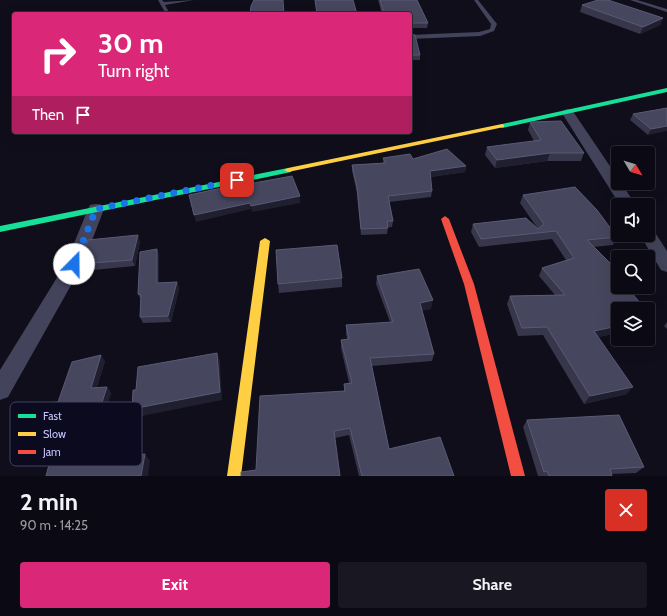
<!DOCTYPE html>
<html lang="en">
<head>
<meta charset="utf-8">
<style>
	:root { --surface:#0b0a14; --page:#191822; --text:#f1f3f6; --muted:#9a9aa0; --line:#2b2b34; --accent:#db2777 }
	body { margin:0; font-family:Cabin,sans-serif; background:var(--page); color:var(--text); height:100vh; display:flex; flex-direction:column; font-size:15px; white-space:nowrap }
	* { box-sizing:border-box; margin:0 }
	p { font-size:13px; color:var(--muted) }
	.icon { flex:none; width:22px; height:22px; fill:none; stroke:currentColor; stroke-width:2; stroke-linecap:round; stroke-linejoin:round }
	.map { position:relative; height:476px; overflow:hidden }
	.details { display:flex; flex-direction:column; background:var(--surface); flex:1 }
	.details>* { flex:none }
	.hud { position:absolute; left:12px; top:12px; width:400px; height:122px; border-radius:4px; box-shadow:0 4px 16px #0002,0 0 0 1px var(--line); background:#db2777; color:#fff; overflow:hidden }
	.needle { width:26px; rotate:128deg }
	.buttons { position:absolute; left:611px; top:146px; display:grid; gap:8px }
	.buttons a { display:grid; place-items:center; width:44px; height:44px; border-radius:4px; background:var(--surface); box-shadow:0 4px 16px #0002,0 0 0 1px var(--line); font-size:20px }
	.pin { position:absolute; display:grid; place-items:center; width:34px; height:34px; color:#fff; margin:-17px; border-radius:8px; box-shadow:0 2px 6px #0006 }
	.me { position:absolute; width:44px; margin:-22px; rotate:22deg; stroke-linejoin:round; filter:drop-shadow(0 0 3px #0008) }
	.turn { display:flex; align-items:center; gap:14px; height:84px; padding:0 20px; font-size:18px }
	.turn .icon { width:52px; height:52px; stroke-width:2.5 }
	.turn b { display:block; font-size:28px; line-height:34px }
	.then { display:flex; align-items:center; height:38px; padding:0 20px; background:#0003; gap:8px; font-size:15px }
	.round { display:grid; place-items:center; flex:none; width:42px; height:42px; border-radius:4px; background:var(--page) }
	.headline { display:flex; align-items:center; justify-content:space-between; height:68px; padding:0 20px }
	h1 { font-size:24px; font-weight:700; line-height:30px }
	.action { display:flex; gap:8px; margin-top:auto; padding:8px 20px }
	.action a { flex:1; height:46px; border-radius:4px; background:var(--accent); color:#fff; font-size:16px; font-weight:700; line-height:46px; text-align:center }
	.action a+a { background:var(--page); color:var(--text) }
	.map>svg:first-child { display:block }
	.lines { fill:none; stroke-linecap:round; stroke-linejoin:round }
	.lane { fill:#43445b; fill-rule:evenodd }
	.street { fill:#43445b; fill-rule:evenodd }
	.fast { fill:#16e098; fill-rule:evenodd }
	.slow { fill:#ffcf43; fill-rule:evenodd }
	.jam { fill:#f24e42; fill-rule:evenodd }
	.wall { fill:#37364b }
	.shaded-wall { fill:#201f2f }
	.building { fill:#46465e; stroke:#5a5a77 }
	.route { stroke:#1a73e8; stroke-width:7; stroke-dasharray:0 12.6 }
	.key { fill:#0b0a1e; stroke:#434362; stroke-width:1 }
	.key-label { font-size:11px; fill:#c7c7ff }
</style>
</head>
<body>
<div class="map">
<svg width="667" height="476" viewBox="0 0 667 476">
	<rect width="100%" height="100%" fill="#0f0e1a"/>
	<g class="lines">
		<!-- lane -->
		<path class="lane" d="M158,0H162L164,2L194,0L165,5L170,14H166Z
			M474,0H478L497,24L494,31L480,36L410,39V35L479,32L490,29L491,24Z
			M630,0H637L667,9V12Z"/>
		<!-- street -->
		<path class="street" d="M568,109L572,110L618,178V183H621L636,205H620L562,113L564,110Z
			M96,204L102,205L104,209L83,264L8,397L0,400V370L66,263L88,209L90,205Z
			M648,229L654,231L667,251V272L661,270L640,235H648Z"/>
		<!-- fast -->
		<path class="fast" d="M667,88V92L502,128L499,126L502,124Z
			M288,168H291L292,170L291,172L0,232V226Z"/>
		<!-- slow -->
		<path class="slow" d="M502,124L504,125V127L288,172L284,170L288,168Z
			M265,238L270,241L241,476H227L260,241Z"/>
		<!-- jam -->
		<path class="jam" d="M445,216L449,219L474,284L525,476H511L464,284L441,219Z"/>
	</g>
	<!-- wall -->
	<path class="wall" d="M378,0H417L428,23L427,28H413V33L410,14H382Z
		M582,5L663,18L660,25L640,34L580,12Z
		M410,34L420,55V60H410Z
		M667,108L648,135L630,120L633,114Z
		M530,122L584,153L581,161H547L495,168L485,155L487,147L534,141L528,130Z
		M383,158L413,159L466,166L465,172L430,177L432,191L431,197L389,202L393,221L392,227H388L387,234L361,235L357,193L352,171V165L383,163Z
		M523,195L617,237L613,245L593,247L618,309V333L598,337L627,394L584,404L543,335L518,336L507,304L510,296L555,295L539,276L542,268L566,260L552,239L479,247L471,232L473,224L538,229L520,203Z
		M140,241L135,266L83,271L79,264Z
		M157,249L159,256V283L177,282L179,289L171,322L143,323L140,317L141,300L138,294Z
		M377,276L431,309L422,310L434,354L432,361L372,366L389,449L454,476H359L349,435L335,438L256,470L344,391V384L349,383L341,348V340L347,339L346,334V325L390,322L376,284Z
		M342,278V287L279,293L278,284Z
		M667,322V329L664,326Z
		M105,361L97,387H107L111,393L99,429L74,430L67,455L36,459L31,454L58,402Z
		M527,420L644,467L636,473L612,474V476H538L523,427Z"/>
	<!-- shaded-wall -->
	<path class="shaded-wall" d="M663,18L660,25L640,34L643,27Z
		M413,28V33L410,34V29Z
		M667,126V131L648,135L651,129Z
		M550,153L547,161L495,168L497,160Z
		M466,166L465,172L429,177L430,171Z
		M300,196V203L252,212L251,206Z
		M250,203L251,209L196,222L194,215Z
		M138,235L140,241L135,266L132,260Z
		M157,249L159,256V289L157,283Z
		M177,282L179,289L171,322L168,316Z
		M433,300L431,309L419,311L420,303Z
		M654,319L648,326V320Z
		M618,326V333L589,339L594,331Z
		M217,353L220,361L222,400L137,417L132,409Z
		M101,355L105,361L95,393L91,388Z
		M107,387L111,393L99,429L95,424Z
		M633,387L627,394L584,404L590,396Z
		M69,425L74,430L67,455L63,450Z
		M145,454L150,461L148,476H141Z"/>
	<!-- building -->
	<path class="building" d="M254,0H283L284,14H250L251,6Z
		M315,0H353L357,14H317Z
		M380,0H417L428,23H412L413,28L410,29V14H384Z
		M598,0H608L663,18L643,27L582,5Z
		M410,34L415,35L420,55H410Z
		M667,108V126L651,129L633,114Z
		M561,121L584,153H550L497,160L487,147L541,140L530,122Z
		M447,149L466,166L430,171L432,191L388,196L393,221H387L388,228L361,229L357,187L352,165L386,163L383,158L410,154L413,159Z
		M292,176L300,196L251,206L250,203L194,215L189,195L231,186L232,187Z
		M575,187L597,210L617,237L587,240L618,271V287H627L645,309H618V326L594,331L633,387L590,396L547,327L522,328L510,296L565,295L542,268L574,258L556,231L481,239L473,224L526,218L538,229L544,224L523,195Z
		M138,235L132,260L79,264L88,240Z
		M337,245L342,278L278,284L276,250Z
		M157,249V283L177,282L168,316L140,317L141,295L138,294L140,252Z
		M419,269L433,300L420,303L434,354L370,358L389,449L440,437L454,476H362L350,428L334,431L340,476H241V472L256,470L260,396L345,391L344,384L352,383L341,340L349,339L346,325L393,322L377,276Z
		M648,312L654,319L648,320Z
		M217,353L220,392L132,409L133,390H136L138,367Z
		M101,355L91,388L107,387L95,424L69,425L63,450L31,454L46,403L58,402L72,362Z
		M619,415L644,467L610,469L612,476H549L547,471L544,472L527,420Z
		M145,454L141,476H46L49,465Z"/>
	<g class="lines">
		<!-- route -->
		<path class="route" d="M74,264L96,209L237,180"/>
	</g>
	<!-- legend -->
	<rect x="10" y="402" width="132" height="64" rx="6" class="key"/>
	<rect x="18" y="414" width="18" height="4" fill="#16e098"/>
	<rect x="18" y="432" width="18" height="4" fill="#ffcf43"/>
	<rect x="18" y="450" width="18" height="4" fill="#f24e42"/>
	<g class="key-label">
		<text x="43" y="420">Fast</text>
		<text x="43" y="438">Slow</text>
		<text x="43" y="456">Jam</text>
	</g>
</svg>
<div class="buttons">
<a><svg class="needle" viewBox="-14 -14 28 28"><path d="M0-13l5 13h-10z" fill="#e53935"/><path d="M0 13l5-13h-10z" fill="#9a9aa0"/></svg></a>
<a><svg class="icon" aria-label="sound" viewBox="0 0 24 24"><path d="M4 9h4l5-4v14l-5-4H4zM17 9q2 3 0 6"/></svg></a>
<a><svg class="icon" aria-label="search" viewBox="0 0 24 24"><circle cx="10" cy="10" r="6"/><path d="M15 15l6 6"/></svg></a>
<a><svg class="icon" aria-label="layers" viewBox="0 0 24 24"><path d="M12 4l9 5-9 5-9-5zM3 14l9 5 9-5"/></svg></a>
</div>
<div class="pin" style="left:237px;top:180px;background:#d93025"><svg class="icon" aria-label="arrive" viewBox="0 0 24 24"><path d="M6 21V4h12l-3 4 3 4H6"/></svg></div>
<svg class="me" style="left:74px;top:264px" viewBox="-20 -20 40 40"><circle r="19" fill="#fff"/><path d="M0-13L10 11 0 6-10 11z" fill="#1a73e8"/></svg>
<div class="hud">
<div class="turn"><svg class="icon" aria-label="right" viewBox="0 0 24 24"><path d="M7 20v-9h11M14 6l5 5-5 5"/></svg><div><b>30 m</b>Turn right</div></div>
<div class="then">Then<svg class="icon" aria-label="arrive" viewBox="0 0 24 24"><path d="M6 21V4h12l-3 4 3 4H6"/></svg></div>
</div>
</div>
<section class="details">
<div class="headline"><div><h1>2 min</h1><p>90 m · 14:25</p></div><a class="round" style="background:#d93025;color:#fff"><svg class="icon" aria-label="close" viewBox="0 0 24 24"><path d="M6 6l12 12M18 6L6 18"/></svg></a></div>
<div class="action"><a>Exit</a><a>Share</a></div>
</section>
</body>
</html>
